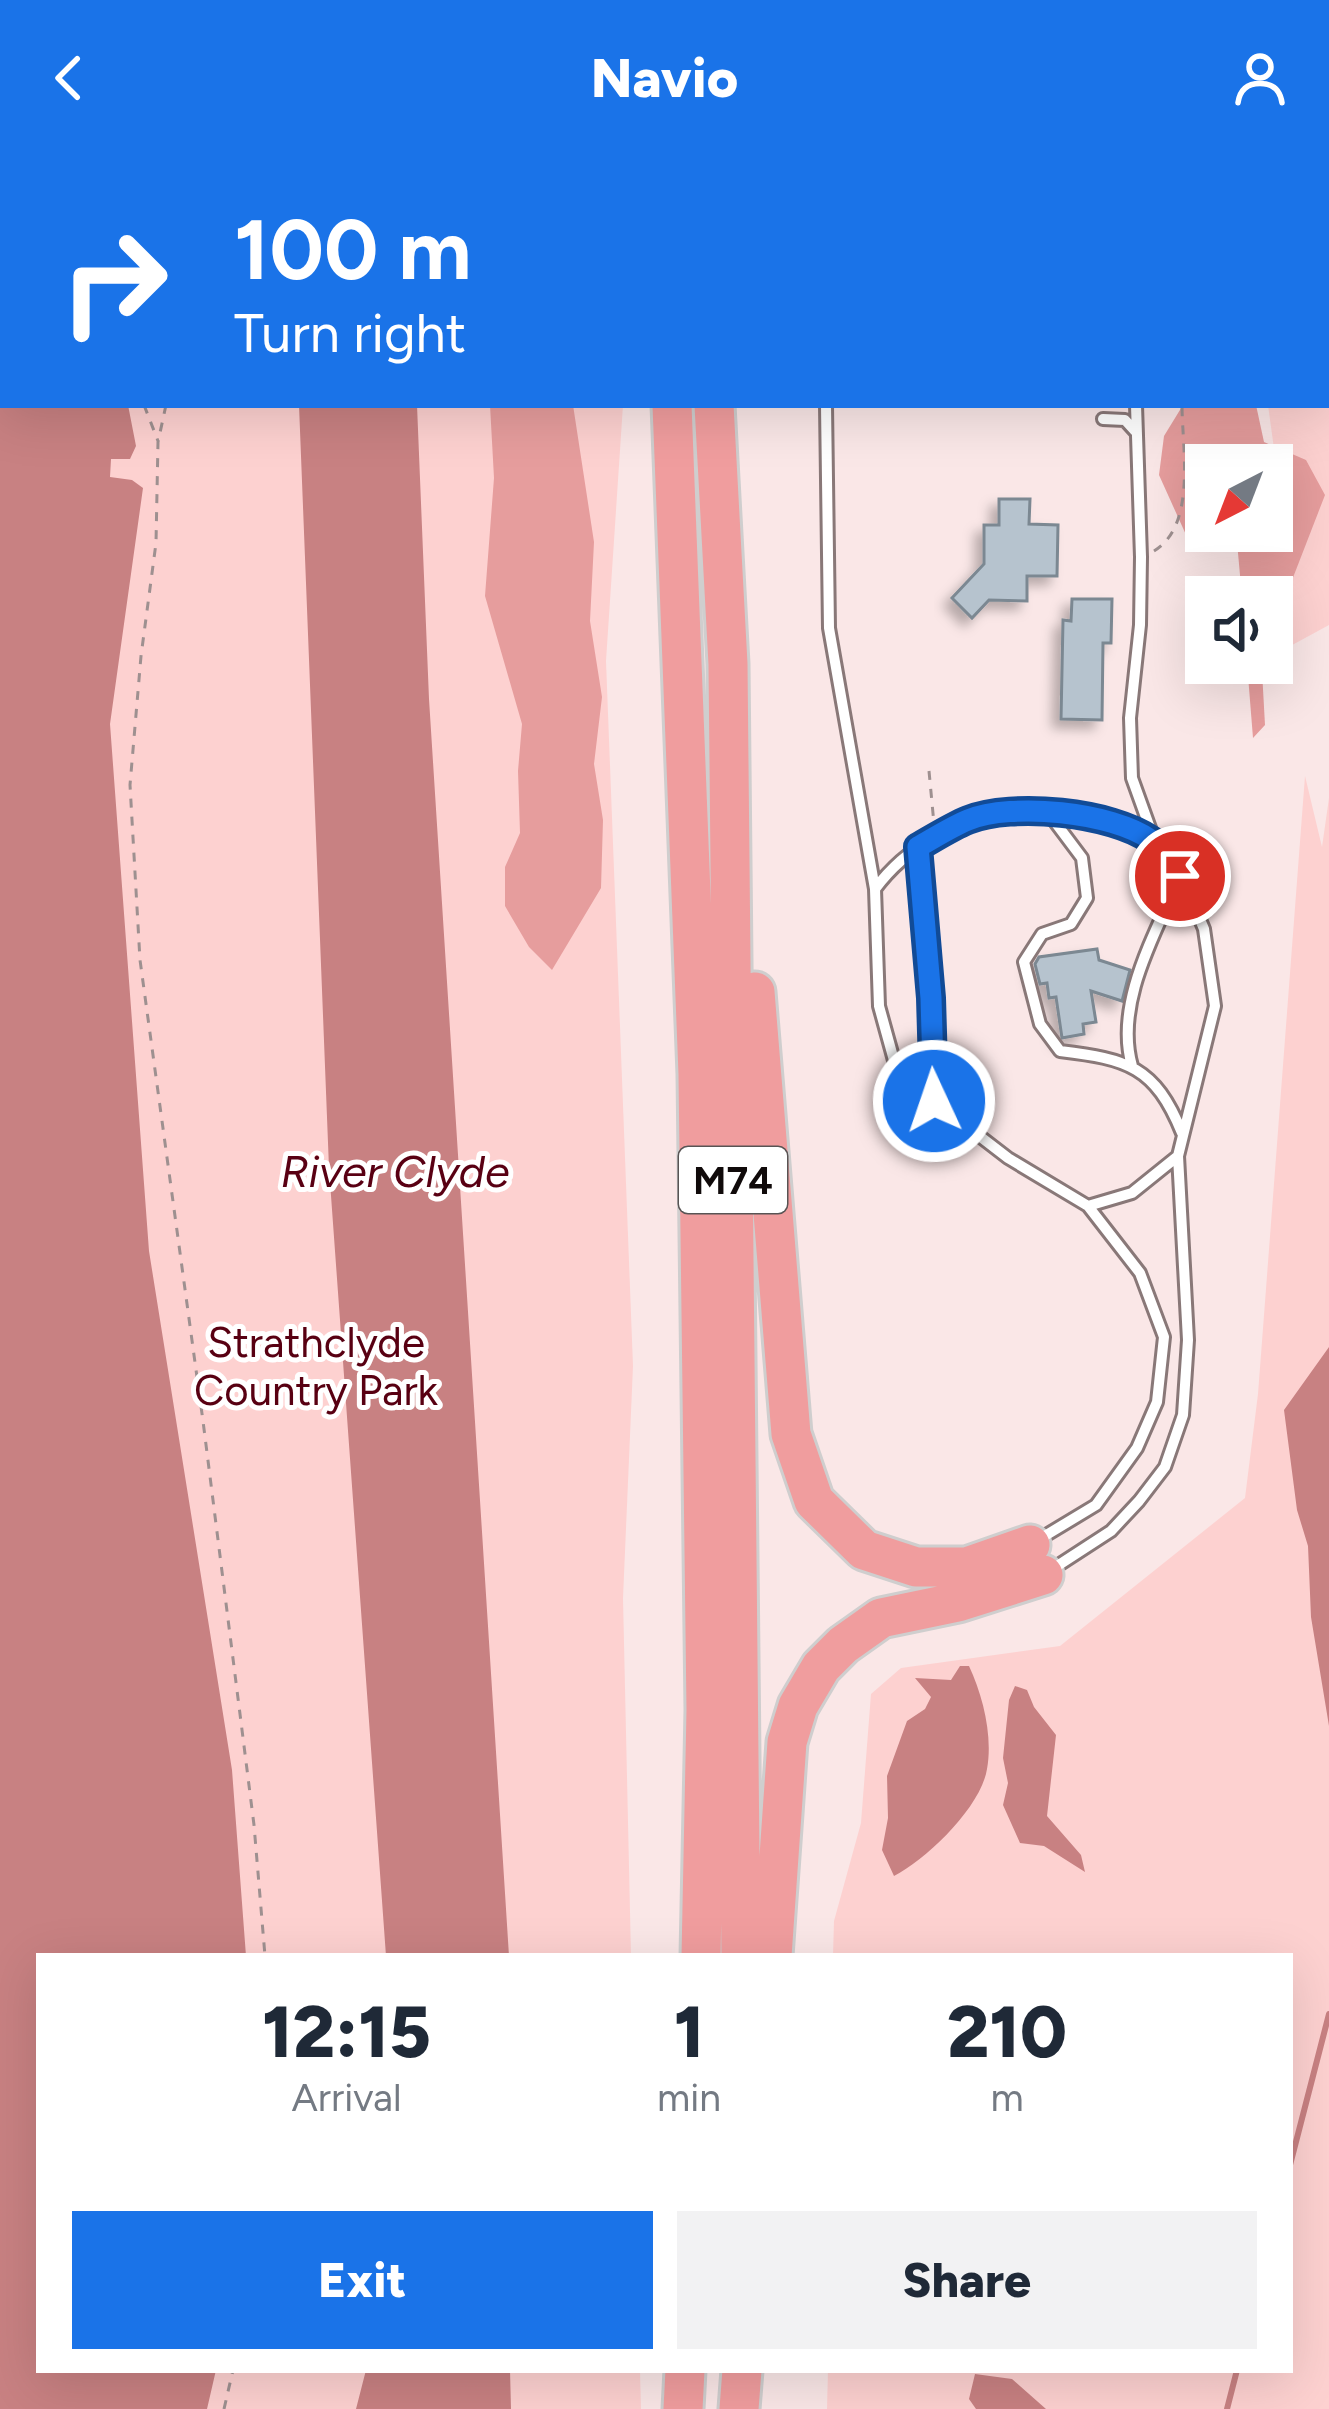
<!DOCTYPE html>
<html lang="en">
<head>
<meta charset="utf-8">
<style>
	:root { --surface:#fff; --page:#f2f2f3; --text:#1f2937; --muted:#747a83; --accent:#1a73e8 }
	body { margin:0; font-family:Figtree,sans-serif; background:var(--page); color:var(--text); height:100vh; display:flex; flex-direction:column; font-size:45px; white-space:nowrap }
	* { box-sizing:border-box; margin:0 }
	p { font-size:39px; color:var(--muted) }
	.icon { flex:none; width:66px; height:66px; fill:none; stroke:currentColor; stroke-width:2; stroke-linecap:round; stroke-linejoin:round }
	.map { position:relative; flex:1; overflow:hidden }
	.panel { position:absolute; left:36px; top:1797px; width:1257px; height:420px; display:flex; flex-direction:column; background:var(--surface); border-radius:0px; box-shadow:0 12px 48px #0002 }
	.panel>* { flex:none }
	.hud { position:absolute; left:0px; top:0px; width:1329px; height:252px; box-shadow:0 12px 48px #0002; background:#1a73e8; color:#fff; overflow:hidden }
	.needle { width:78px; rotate:222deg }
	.fabs { position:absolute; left:1185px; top:288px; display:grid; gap:24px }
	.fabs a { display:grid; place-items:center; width:108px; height:108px; border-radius:0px; background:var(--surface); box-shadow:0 12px 48px #0002; font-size:60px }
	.pin { position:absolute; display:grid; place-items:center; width:102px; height:102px; color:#fff; margin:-51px; border:6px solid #fff; border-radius:50%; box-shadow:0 3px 12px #0007 }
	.me { position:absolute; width:132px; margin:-66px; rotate:357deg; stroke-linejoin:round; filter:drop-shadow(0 0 9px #0008) }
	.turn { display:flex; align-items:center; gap:42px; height:252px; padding:0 36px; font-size:54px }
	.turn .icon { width:156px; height:156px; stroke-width:2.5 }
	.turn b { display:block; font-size:84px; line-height:102px }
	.eta { display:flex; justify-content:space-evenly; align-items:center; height:204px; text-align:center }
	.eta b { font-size:72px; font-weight:800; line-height:84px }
	.action { display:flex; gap:24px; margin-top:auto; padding:24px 36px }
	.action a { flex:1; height:138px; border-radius:0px; background:var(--accent); color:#fff; font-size:48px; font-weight:800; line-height:138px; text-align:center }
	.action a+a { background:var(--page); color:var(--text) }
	header { display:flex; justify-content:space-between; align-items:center; height:156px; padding:0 36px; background:var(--accent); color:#fff; font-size:54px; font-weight:800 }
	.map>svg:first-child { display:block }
	.green { fill:#fdd1d0 }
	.forest { fill:#e69d9d }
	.water { fill:#c88182 }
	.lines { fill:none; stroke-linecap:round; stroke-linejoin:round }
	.stream { stroke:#c88182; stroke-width:6 }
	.building { fill:#b6c3ce; stroke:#7b8892; stroke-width:3; filter:url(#shadow) }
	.lane-casing { stroke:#897878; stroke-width:16 }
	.street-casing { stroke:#897878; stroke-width:27 }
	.highway-casing { stroke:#cfcece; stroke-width:45 }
	.path { stroke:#9e9090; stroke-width:3; stroke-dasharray:9 9; stroke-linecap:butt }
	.lane { stroke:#fff; stroke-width:10 }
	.street { stroke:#fff; stroke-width:21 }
	.highway { stroke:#f09d9e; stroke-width:39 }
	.route-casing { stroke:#114b97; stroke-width:30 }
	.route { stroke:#1a73e8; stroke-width:21 }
	.labels { text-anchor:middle; stroke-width:10; stroke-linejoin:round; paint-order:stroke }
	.shield { fill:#fff; stroke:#585454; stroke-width:3 }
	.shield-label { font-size:39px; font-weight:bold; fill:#100a0a }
	.park-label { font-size:42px; fill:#580012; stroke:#fff }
	.water-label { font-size:45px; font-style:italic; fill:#590013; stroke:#fff }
</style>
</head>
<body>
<header><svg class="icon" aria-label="back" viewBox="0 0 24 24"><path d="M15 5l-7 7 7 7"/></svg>Navio<svg class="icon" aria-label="person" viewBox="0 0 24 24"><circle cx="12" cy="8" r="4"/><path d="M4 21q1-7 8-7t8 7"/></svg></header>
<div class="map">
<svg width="1329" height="2253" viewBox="0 0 1329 2253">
	<defs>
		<filter id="shadow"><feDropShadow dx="-8" dy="8" stdDeviation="6" flood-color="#0004"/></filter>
	</defs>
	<rect width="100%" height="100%" fill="#fae7e7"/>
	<!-- green -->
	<path class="green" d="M0,0H620L3,3V249H623L606,505L633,1210L623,1442L631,1800H39V2214H640L641,2253H0Z
		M1264,0H1329V469L1283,494L1278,322L1268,249H1326V3H1263Z
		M1305,620L1322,691L1329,642V2253H827L828,2214H1290V1800H833L834,1765L861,1667L871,1538L901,1512L1060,1490L1245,1342L1258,1238Z"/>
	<!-- forest -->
	<path class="forest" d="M490,249H573L594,386L590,465L602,541L594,608L603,664L601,732L552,814L529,791L505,750V711L520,677L518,615L522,568L485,440L494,322Z
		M1183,249H1256L1264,286L1306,304L1325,339L1275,468L1277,484L1272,496V441H1242L1236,375H1272V309H1206V375H1227C1214,387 1203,387 1187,381L1159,319L1164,280Z
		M1247,507H1267L1262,515L1265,569L1253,582Z"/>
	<!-- water -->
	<path class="water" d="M0,4L3,249H128L136,290L130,303H111L110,321L132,324L143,332L110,568L149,1095L232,1614L246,1800H39V2214H216L207,2253H0Z
		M299,249H417L429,543L509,1800H386L329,1012Z
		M1329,1191V1570L1311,1461L1308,1390L1297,1354L1284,1254Z
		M960,1510H969C983,1540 993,1580 987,1613C981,1651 927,1703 894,1720L882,1694L888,1662L887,1620L907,1565L925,1553L931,1541L915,1522L951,1524Z
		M1015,1530L1027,1534L1034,1551L1056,1579L1047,1660L1081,1699L1085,1716L1044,1690L1020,1687L1003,1649L1008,1627L1003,1602L1009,1544Z
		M366,2214H510L511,2253H356Z
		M975,2218L1012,2223L1046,2253H976L969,2243Z"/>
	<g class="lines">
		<!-- stream -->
		<path class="stream" d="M1290,2009L1329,1858
			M1227,2253L1237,2214"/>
	</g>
	<!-- building -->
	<path class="building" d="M999,343H1030L1029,368L1058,369L1057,420H1027V445L989,444L972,462L952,442L984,408V369H999Z
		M1072,443H1112L1111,487H1103L1102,564L1061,563L1063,464L1071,465Z
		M1097,793L1099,804L1130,814L1122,845L1091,835L1096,866L1083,868L1084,878L1062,882L1056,841L1049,842L1047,827L1040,828L1035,808L1039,801Z"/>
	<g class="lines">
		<!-- lane casing -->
		<g class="lane-casing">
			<path id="lane" d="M950,3L952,0
				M826,249L829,472L875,733L879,850L895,908L934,945L1008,1002L1088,1050L1140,1117L1164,1181L1157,1246L1137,1292L1096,1349L1038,1384
				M1103,263L1125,264L1135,275
				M1049,658L1082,702L1087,742L1071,768L1042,778L1024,806L1040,868L1060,895C1127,903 1155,910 1182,977
				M918,691L931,842L934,945
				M875,733C939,647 1063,635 1153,685
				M1132,910C1114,847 1156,777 1180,720
				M1088,1050L1132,1037L1178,1000
				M1051,1414L1111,1375L1139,1345L1165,1311L1183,1259L1188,1184L1178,1000L1215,850L1204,773L1183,723L1155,686L1132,622L1130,562L1140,469L1141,401L1136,249"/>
		</g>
		<!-- street casing -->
		<g class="street-casing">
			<path id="street" d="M212,3V0"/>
		</g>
		<!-- highway casing -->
		<g class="highway-casing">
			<path id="highway" d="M658,0V3
				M699,0V3
				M672,249L698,918L706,1554L701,1800
				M714,249L728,508L741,1800
				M755,836L791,1278L814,1345L864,1394L916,1411H967L1030,1389
				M772,1800L787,1586L798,1550L821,1511L843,1489L881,1462L958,1446L1043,1419
				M683,2253L685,2214
				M739,2253L742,2214"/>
		</g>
		<!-- path -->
		<path class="path" d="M19,0L21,3
			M1173,0L1174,3
			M144,249L158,285
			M166,249L158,286L156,387L141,500L130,629L140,804L203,1265L254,1669L265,1800
			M1154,395C1197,369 1182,292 1182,249
			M929,615L934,668
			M224,2253L233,2214"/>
		<!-- lane -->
		<use href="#lane" class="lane"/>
		<!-- street -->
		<use href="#street" class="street"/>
		<!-- highway -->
		<use href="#highway" class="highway"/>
	</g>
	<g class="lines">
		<!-- route casing -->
		<g class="route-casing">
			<path id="route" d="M934,945L931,842L918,691C934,682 951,671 968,664C1012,646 1112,656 1151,684C1163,692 1171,708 1180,720"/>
		</g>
		<!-- route -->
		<use href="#route" class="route"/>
	</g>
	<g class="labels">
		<!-- shield labels -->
		<rect class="shield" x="679" y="991" width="108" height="66" rx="9"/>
		<g class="shield-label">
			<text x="733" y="1038">M74</text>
		</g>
		<!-- park labels -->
		<g class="park-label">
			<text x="316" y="1201">Strathclyde<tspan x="316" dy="48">Country Park</tspan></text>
		</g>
		<!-- water labels -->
		<g class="water-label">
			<text x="395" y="1031">River Clyde</text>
		</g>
	</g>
</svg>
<div class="fabs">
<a><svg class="needle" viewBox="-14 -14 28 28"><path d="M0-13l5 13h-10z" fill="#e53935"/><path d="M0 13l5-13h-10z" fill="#747a83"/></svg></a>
<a><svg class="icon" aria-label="sound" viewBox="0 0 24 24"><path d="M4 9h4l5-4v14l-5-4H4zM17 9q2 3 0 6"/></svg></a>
</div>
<div class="pin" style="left:1180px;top:720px;background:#d93025"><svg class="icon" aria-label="arrive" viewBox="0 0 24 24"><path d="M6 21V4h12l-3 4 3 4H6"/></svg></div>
<svg class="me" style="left:934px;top:945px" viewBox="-20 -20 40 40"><circle r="17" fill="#1a73e8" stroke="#fff" stroke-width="3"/><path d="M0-11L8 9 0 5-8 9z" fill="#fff"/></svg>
<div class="hud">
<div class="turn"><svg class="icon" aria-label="right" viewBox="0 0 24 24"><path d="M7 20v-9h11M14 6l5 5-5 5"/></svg><div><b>100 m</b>Turn right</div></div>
</div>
<section class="panel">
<div class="eta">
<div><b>12:15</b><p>Arrival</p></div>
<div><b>1</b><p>min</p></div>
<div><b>210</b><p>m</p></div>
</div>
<div class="action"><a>Exit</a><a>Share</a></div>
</section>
</div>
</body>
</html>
